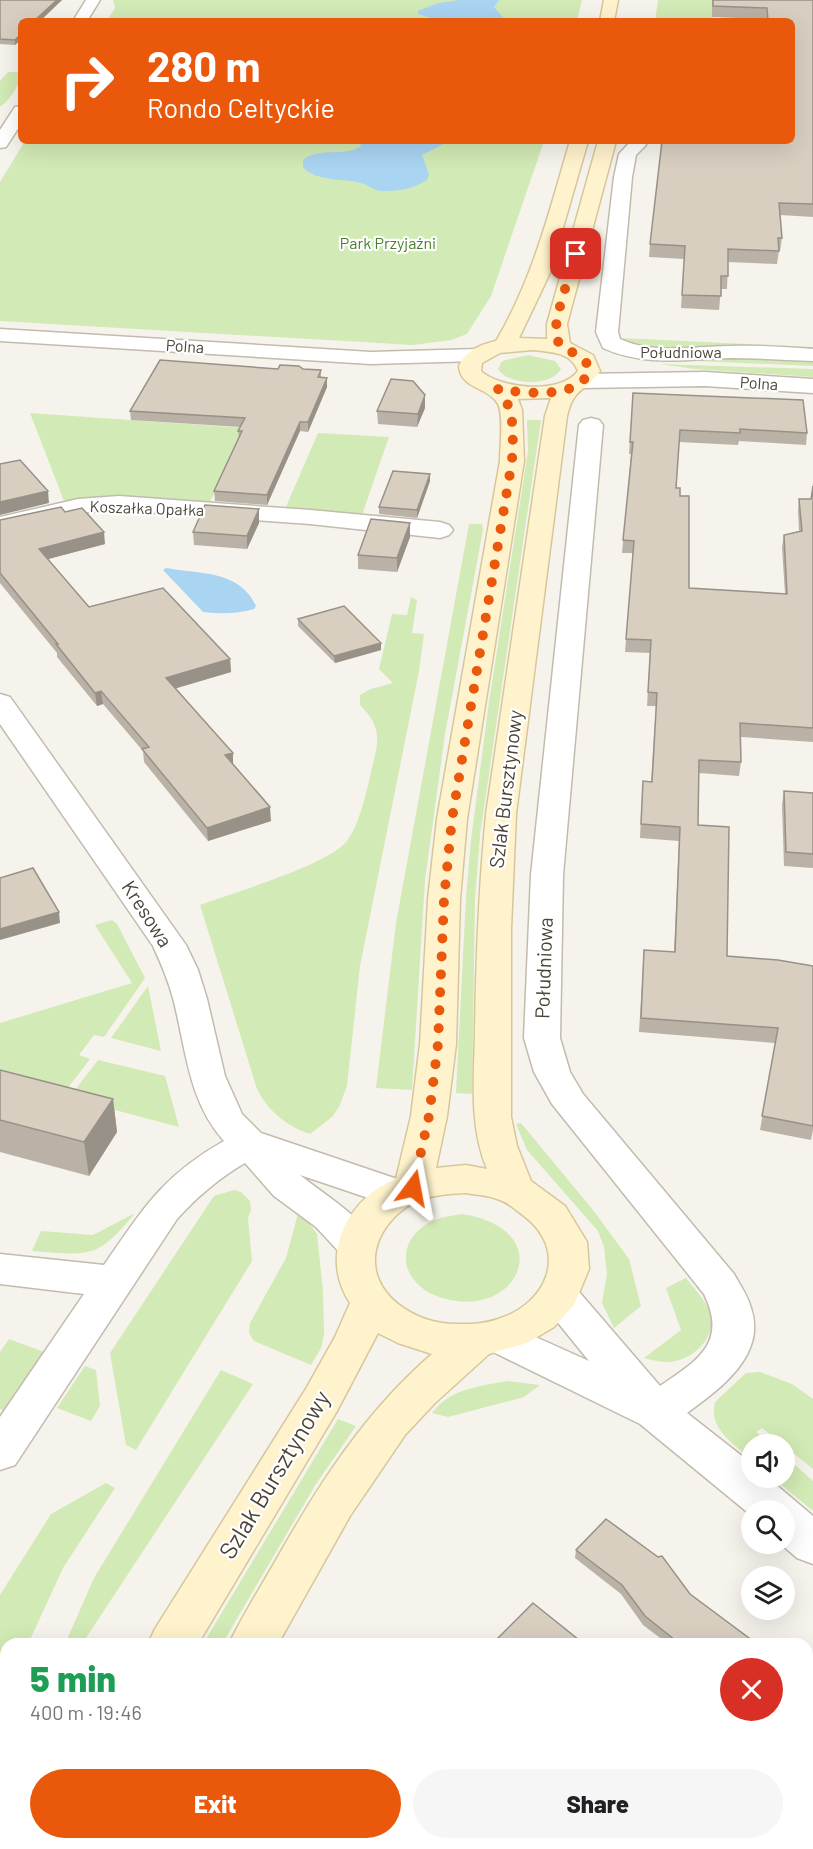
<!DOCTYPE html>
<html lang="en">
<head>
<meta charset="utf-8">
<style>
	:root { --surface:#fff; --page:#f6f6f6; --text:#202124; --muted:#757577; --accent:#ea580c }
	body { margin:0; font-family:Barlow,sans-serif; background:var(--page); color:var(--text); height:100vh; display:flex; flex-direction:column; font-size:22px; white-space:nowrap }
	* { box-sizing:border-box; margin:0 }
	p { font-size:20px; color:var(--muted) }
	.icon { flex:none; width:33px; height:33px; fill:none; stroke:currentColor; stroke-width:2; stroke-linecap:round; stroke-linejoin:round }
	.map { position:relative; flex:1; overflow:hidden }
	.side { position:absolute; left:0px; top:1638px; width:813px; height:212px; display:flex; flex-direction:column; background:var(--surface); border-radius:18px 18px 0 0; box-shadow:0 6px 24px #0002 }
	.side>* { flex:none }
	.guide { position:absolute; left:18px; top:18px; width:777px; height:126px; border-radius:9px; box-shadow:0 6px 24px #0002; background:#ea580c; color:#fff; overflow:hidden }
	.tools { position:absolute; left:741px; top:1434px; display:grid; gap:12px }
	.tools a { display:grid; place-items:center; width:54px; height:54px; border-radius:50%; background:var(--surface); box-shadow:0 6px 24px #0002; font-size:30px }
	.pin { position:absolute; display:grid; place-items:center; width:51px; height:51px; color:#fff; margin:-26px; border-radius:12px; box-shadow:0 3px 9px #0006 }
	.me { position:absolute; width:66px; margin:-33px; rotate:13deg; stroke-linejoin:round; filter:drop-shadow(0 0 4px #0008) }
	.turn { display:flex; align-items:center; gap:21px; height:126px; padding:0 30px; font-size:27px }
	.turn .icon { width:78px; height:78px; stroke-width:2.5 }
	.turn b { display:block; font-size:42px; line-height:51px }
	.round { display:grid; place-items:center; flex:none; width:63px; height:63px; border-radius:32px; background:var(--page) }
	.summary { display:flex; align-items:center; justify-content:space-between; height:102px; padding:0 30px }
	h1 { font-size:36px; font-weight:800; line-height:45px; color:#1e9e55 }
	.action { display:flex; gap:12px; margin-top:auto; padding:12px 30px }
	.action a { flex:1; height:69px; border-radius:36px; background:var(--accent); color:#fff; font-size:24px; font-weight:800; line-height:69px; text-align:center }
	.action a+a { background:var(--page); color:var(--text) }
	.map>svg:first-child { display:block }
	.green { fill:#d2eab5 }
	.water { fill:#a9d4f2 }
	.lines { fill:none; stroke-linecap:round; stroke-linejoin:round }
	.minor-casing { stroke:#c2bbae; stroke-width:3 }
	.tertiary-casing { stroke:#c2bbae; stroke-width:3 }
	.secondary-casing { stroke:#d6c79b; stroke-width:3 }
	.minor { fill:#fff; fill-rule:evenodd }
	.tertiary { fill:#fff; fill-rule:evenodd }
	.secondary { fill:#fff3cd; fill-rule:evenodd }
	.wall { fill:#bab2a6 }
	.shaded-wall { fill:#979187 }
	.building { fill:#d8cfc1; stroke:#979187; stroke-width:1.5 }
	.route { stroke:#ea580c; stroke-width:10; stroke-dasharray:0 18 }
	.labels { text-anchor:middle; stroke-width:4.5; stroke-linejoin:round; paint-order:stroke }
	.far-park-label { font-size:16px; fill:#4a7f2a; stroke:#fff }
	.far-street-label { font-size:16px; fill:#4b4439; stroke:#fff }
	.street-label { font-size:20px; fill:#4b4439; stroke:#fff }
	.near-street-label { font-size:24px; fill:#4b4439; stroke:#fff }
</style>
</head>
<body>
<div class="map">
<svg width="813" height="1849" viewBox="0 0 813 1849">
	<rect width="100%" height="100%" fill="#f6f3ec"/>
	<!-- green -->
	<path class="green" d="M113,0H582L577,21H107L115,8Z
		M658,0H712L713,21H655Z
		M8,72H21C21,84 10,100 0,107V81Z
		M25,141H544L491,296L467,334L451,340L413,345L0,321V182Z
		M620,338L813,347V350C787,349 760,346 734,346C698,346 652,360 620,338Z
		M528,355L555,361L561,369C551,387 509,386 498,369L502,361Z
		M724,356L813,360V366L673,360Z
		M659,364L813,369V377L695,369Z
		M30,413L245,428L209,504L96,498L64,501Z
		M527,420H541L480,835L475,900L472,1094L456,1093L466,897L471,840L489,702L528,451Z
		M318,433L389,437L362,515L285,509Z
		M469,524H482L483,530L445,734L425,880L412,1090L376,1088L396,923Z
		M411,597L417,600L412,633L424,634L419,671L360,966L347,1086L339,1107L332,1117L310,1134C286,1126 268,1111 257,1089L200,905C232,893 328,865 347,841C360,824 367,789 372,768C379,740 382,727 360,705V695L371,689L393,683L379,669L392,614L407,615Z
		M112,920L117,924L145,978L104,1037L94,1035L79,1055L90,1059L64,1093L0,1080V1023L132,983L95,925Z
		M148,986L161,1051L111,1038Z
		M98,1060L165,1076L179,1127L100,1106L72,1094Z
		M521,1123L593,1210L629,1259L641,1306L614,1328L602,1303L607,1274L604,1247L598,1231L527,1150L516,1124Z
		M234,1190L241,1192L250,1201L251,1210L248,1218L252,1261L136,1450L126,1445L110,1353L214,1196Z
		M299,1210L317,1234L323,1291L324,1334L321,1348L311,1365L254,1341L249,1333L250,1323L286,1258Z
		M135,1213C97,1260 89,1255 32,1251L41,1231L93,1235Z
		M462,1214C558,1229 521,1318 446,1299C434,1296 423,1291 415,1281C398,1262 406,1236 427,1224C438,1217 450,1216 462,1214Z
		M686,1278C695,1290 708,1302 711,1317C715,1341 689,1362 667,1362C659,1362 652,1360 644,1358L681,1330L666,1288Z
		M9,1339L44,1352L4,1411L0,1409V1352Z
		M85,1366L96,1370L100,1406L91,1421L57,1408Z
		M221,1370L253,1384L82,1644H65L94,1578Z
		M760,1372L792,1384L813,1399V1469L762,1428L756,1432L771,1444H752L751,1459C733,1443 708,1429 715,1402L746,1373Z
		M507,1381L540,1385L524,1397L448,1417L432,1413C451,1388 478,1387 507,1381Z
		M338,1419L356,1426L316,1484L222,1644H203Z
		M785,1456L813,1481V1511L773,1478H784Z
		M106,1483L115,1488L63,1568L28,1644H6V1701L0,1716V1595L51,1514Z"/>
	<!-- water -->
	<path class="water" d="M460,0H499L494,7L506,21H441L418,14V11L438,3Z
		M359,141H449L422,155L429,174L427,180C414,189 398,191 382,191C374,191 369,185 361,183C344,178 315,182 303,167V160C320,146 344,158 361,146Z
		M166,568C199,574 240,570 256,606L254,609C237,614 220,614 203,612L163,570Z"/>
	<g class="lines">
		<!-- minor casing -->
		<g class="minor-casing">
			<path id="minor" d="M86,0H100L87,21H73Z
				M21,106V124L6,147L0,148V130L15,107Z
				M631,141H643L646,145L636,155L632,177L618,332L620,339C655,355 693,346 730,346C758,345 785,347 813,349V361C785,360 758,358 730,358C686,359 645,367 603,348L596,332L614,177L619,154Z
				M591,418L599,420L603,425L563,875L560,1038L570,1072L583,1094L734,1274C740,1285 748,1296 751,1308C767,1355 720,1389 687,1413L752,1464V1478H768L813,1516V1564L797,1558L781,1544H784V1510H752V1516L640,1424L485,1348L479,1337L485,1326L500,1321L589,1361L546,1308L540,1297L546,1286L560,1281L574,1286L660,1386C697,1361 728,1343 704,1294L552,1104L534,1072L524,1038L531,875L579,425L583,420Z
				M119,496L310,510L440,522L449,525L453,530L449,535L440,538L310,524L119,510L78,513L0,531V517L78,499Z
				M0,694L10,697L186,945L198,970L207,999L225,1076L242,1114L261,1133L412,1184L417,1194L412,1204L398,1208L300,1175C327,1197 358,1213 376,1245L370,1255L356,1260L342,1255L316,1227L274,1196L245,1163C219,1178 197,1197 177,1219L15,1465L0,1470V1417L84,1294L0,1284V1254L104,1265C143,1209 162,1176 224,1141C188,1101 186,1048 173,998C168,980 161,963 153,946L0,724Z"/>
		</g>
		<!-- tertiary casing -->
		<g class="tertiary-casing">
			<path id="tertiary" d="M0,329L371,352L478,349L486,350L489,355L486,360L478,361L371,364L0,341Z
				M705,372L813,379V393L705,386L582,388L574,386L571,381L574,376L582,374Z"/>
		</g>
		<!-- secondary casing -->
		<g class="secondary-casing">
			<path id="secondary" d="M604,0H618L614,21H600Z
				M570,141H588L550,273L519,338L547,339V324L598,141H616L567,324L570,343L593,355L600,371C585,393 574,386 567,416L516,814L511,928V1117L517,1146L531,1181L565,1206L587,1242L589,1269L574,1305L554,1327L527,1343L489,1354L435,1403L405,1435L350,1516L278,1644H229C243,1615 260,1588 276,1560C319,1484 365,1412 432,1354L398,1343L378,1333L337,1411L198,1644H148L155,1629L307,1387L335,1337L350,1303C319,1256 346,1199 396,1179L411,1116L420,1044L428,899L437,819L500,461C500,447 504,415 498,404C489,387 460,389 459,366C466,350 480,345 496,341C533,279 550,209 570,141ZM533,350C551,352 571,352 578,371C560,395 501,389 481,371L482,363L500,353ZM551,398L545,416L486,814C479,887 476,960 475,1033C474,1078 469,1126 487,1169L466,1165L436,1168L447,1116L456,1044L460,899L467,819L524,461L522,410L518,399ZM466,1193C476,1195 487,1195 497,1199C508,1202 516,1210 524,1216C570,1251 547,1304 498,1319C484,1324 472,1324 457,1324C435,1324 416,1318 398,1304C359,1273 373,1226 413,1203C429,1195 448,1194 466,1193Z
				M23,1844H76L74,1849H20Z
				M112,1844H164L162,1849H109Z"/>
		</g>
		<!-- minor -->
		<use href="#minor" class="minor"/>
		<!-- tertiary -->
		<use href="#tertiary" class="tertiary"/>
		<!-- secondary -->
		<use href="#secondary" class="secondary"/>
	</g>
	<!-- wall -->
	<path class="wall" d="M0,0H62L40,21H21V39L15,45L0,44Z
		M712,0H813V217L780,215L782,238L780,251H779L777,264L728,262L727,289H721L719,310L681,308L684,259L649,257L650,244L792,141V21H766V19L712,17Z
		M278,369L321,370V377L327,378V387L308,432L300,431L267,505L215,501L214,491L239,437L238,431L240,427L131,420L130,411Z
		M633,393L807,433L806,445L739,441L738,445L679,442L676,488L680,496L689,588L785,594L782,547L784,535L799,531L798,511L799,499H811L813,483V742L741,737V762L739,776L699,773L698,825L727,956L813,966V1130L811,1140L760,1130L775,1043L639,1032L644,950L674,952L679,841L640,838L642,795L651,782L656,706H647L650,653L625,652L633,553H622L631,454H629Z
		M425,408L417,427L378,424L377,411Z
		M430,481L417,518L379,514V507Z
		M259,509V523L247,549L194,545L193,532Z
		M65,512L105,544L48,559L89,607L230,659L231,672L176,688L233,753V765L271,821L208,841L144,762L143,751L103,704L97,706L57,657V653L0,583V520Z
		M410,537L397,572L358,569V555Z
		M298,619L381,643V650L335,663L298,626Z
		M784,791L813,793V868L784,866L782,805Z
		M0,1070L113,1099L117,1132L89,1176L0,1152Z
		M576,1550L690,1594L757,1644H668L643,1625L621,1594L575,1558Z
		M655,1844H716L712,1849H661Z"/>
	<!-- shaded-wall -->
	<path class="shaded-wall" d="M57,0H62L40,21H34Z
		M21,34V39L15,45V40Z
		M327,378V387L308,432V422Z
		M425,395V408L417,427L418,414Z
		M300,422V431L267,505V495Z
		M430,474V481L417,518V510Z
		M48,491L49,503L0,515V502Z
		M259,509V523L247,549V536Z
		M410,523V537L397,572V558Z
		M104,532L105,544L41,561L39,549Z
		M381,643V650L335,663L334,656Z
		M230,659L231,672L167,691L166,678Z
		M101,691L103,704L97,706L95,693Z
		M233,753V766L225,755Z
		M270,807L271,821L208,841L207,828Z
		M59,912L60,923L0,940V929Z
		M113,1099L117,1132L89,1176L84,1142Z
		M813,1731V1738L807,1741V1734Z
		M711,1844H716L712,1849H707Z"/>
	<!-- building -->
	<path class="building" d="M0,0H57L34,21H21V34L15,40L0,39Z
		M713,0H813V204L779,203L782,238H778L779,251L728,249V276H721V296L682,295L685,246L650,244L662,141H792V21H768L767,8L713,6Z
		M160,360L278,369L280,365L299,366L303,369L321,370L318,377L327,378L308,422H300L267,495L214,491L242,431H238L245,418L130,411Z
		M391,379L413,381L425,395L418,414L377,411Z
		M633,393L803,400L807,433L740,429V433L680,430L676,488H680V496H689V588L787,594L784,535L802,531L799,499H811L813,486V728L740,723L741,762L699,760L698,825L729,827L727,956L778,960L813,966V1126L762,1116L778,1028L641,1018L644,950L675,952L680,827L641,824L643,781L652,782L657,693L648,692L651,640L626,639L634,541L623,540L633,442H630Z
		M20,460L48,491L0,502V464Z
		M393,471L430,474L417,510L379,507Z
		M205,505L259,509L247,536L193,532Z
		M61,507L65,512L82,508L104,532L39,549L89,607L163,588L230,659L166,678L233,753L225,755L270,807L207,828L142,749L149,747L101,691L95,693L56,644H58L0,573V520Z
		M371,519L410,523L397,558L358,555Z
		M344,606L381,643L334,656L298,619Z
		M784,791L813,793V854L786,852Z
		M33,868L59,912L0,929V878Z
		M0,1070L113,1099L84,1142L0,1120Z
		M606,1519L658,1557L662,1556L690,1594L757,1644H680L645,1616L622,1585L576,1550Z
		M533,1603L584,1644H492Z
		M807,1681L813,1686V1731L807,1734Z
		M402,1844H564L571,1849H403L400,1846Z
		M666,1844H711L707,1849H672Z"/>
	<g class="lines">
		<!-- route -->
		<path class="route" d="M413,1188L429,1116L438,1044L444,899L452,819L512,461C513,435 516,409 498,389C521,393 571,399 586,377C589,373 590,368 587,364C579,349 558,354 556,334C554,316 571,273 576,254"/>
	</g>
	<g class="labels">
		<!-- far-park labels -->
		<g class="far-park-label">
			<text x="388" y="249">Park Przyjaźni</text>
		</g>
		<!-- far-street labels -->
		<g class="far-street-label">
			<text transform="translate(185 346) rotate(4)" y="6">Polna</text>
			<text x="681" y="358">Południowa</text>
			<text transform="translate(759 383) rotate(4)" y="6">Polna</text>
			<text transform="translate(147 508) rotate(2)" y="6">Koszałka Opałka</text>
		</g>
		<!-- street labels -->
		<g class="street-label">
			<text transform="translate(506 789) rotate(-83)" y="7">Szlak Bursztynowy</text>
			<text transform="translate(147 914) rotate(57)" y="7">Kresowa</text>
			<text transform="translate(544 968) rotate(-88)" y="7">Południowa</text>
		</g>
		<!-- near-street labels -->
		<g class="near-street-label">
			<text transform="translate(275 1475) rotate(-59)" y="8">Szlak Bursztynowy</text>
		</g>
	</g>
</svg>
<div class="tools">
<a><svg class="icon" aria-label="sound" viewBox="0 0 24 24"><path d="M4 9h4l5-4v14l-5-4H4zM17 9q2 3 0 6"/></svg></a>
<a><svg class="icon" aria-label="search" viewBox="0 0 24 24"><circle cx="10" cy="10" r="6"/><path d="M15 15l6 6"/></svg></a>
<a><svg class="icon" aria-label="layers" viewBox="0 0 24 24"><path d="M12 4l9 5-9 5-9-5zM3 14l9 5 9-5"/></svg></a>
</div>
<div class="pin" style="left:576px;top:254px;background:#d93025"><svg class="icon" aria-label="arrive" viewBox="0 0 24 24"><path d="M6 21V4h12l-3 4 3 4H6"/></svg></div>
<svg class="me" style="left:413px;top:1188px" viewBox="-20 -20 40 40"><path d="M0-17L14 15 0 8-14 15z" fill="#ea580c" stroke="#fff" stroke-width="4"/></svg>
<div class="guide">
<div class="turn"><svg class="icon" aria-label="right" viewBox="0 0 24 24"><path d="M7 20v-9h11M14 6l5 5-5 5"/></svg><div><b>280 m</b>Rondo Celtyckie</div></div>
</div>
<section class="side">
<div class="summary"><div><h1>5 min</h1><p>400 m · 19:46</p></div><a class="round" style="background:#d93025;color:#fff"><svg class="icon" aria-label="close" viewBox="0 0 24 24"><path d="M6 6l12 12M18 6L6 18"/></svg></a></div>
<div class="action"><a>Exit</a><a>Share</a></div>
</section>
</div>
</body>
</html>
